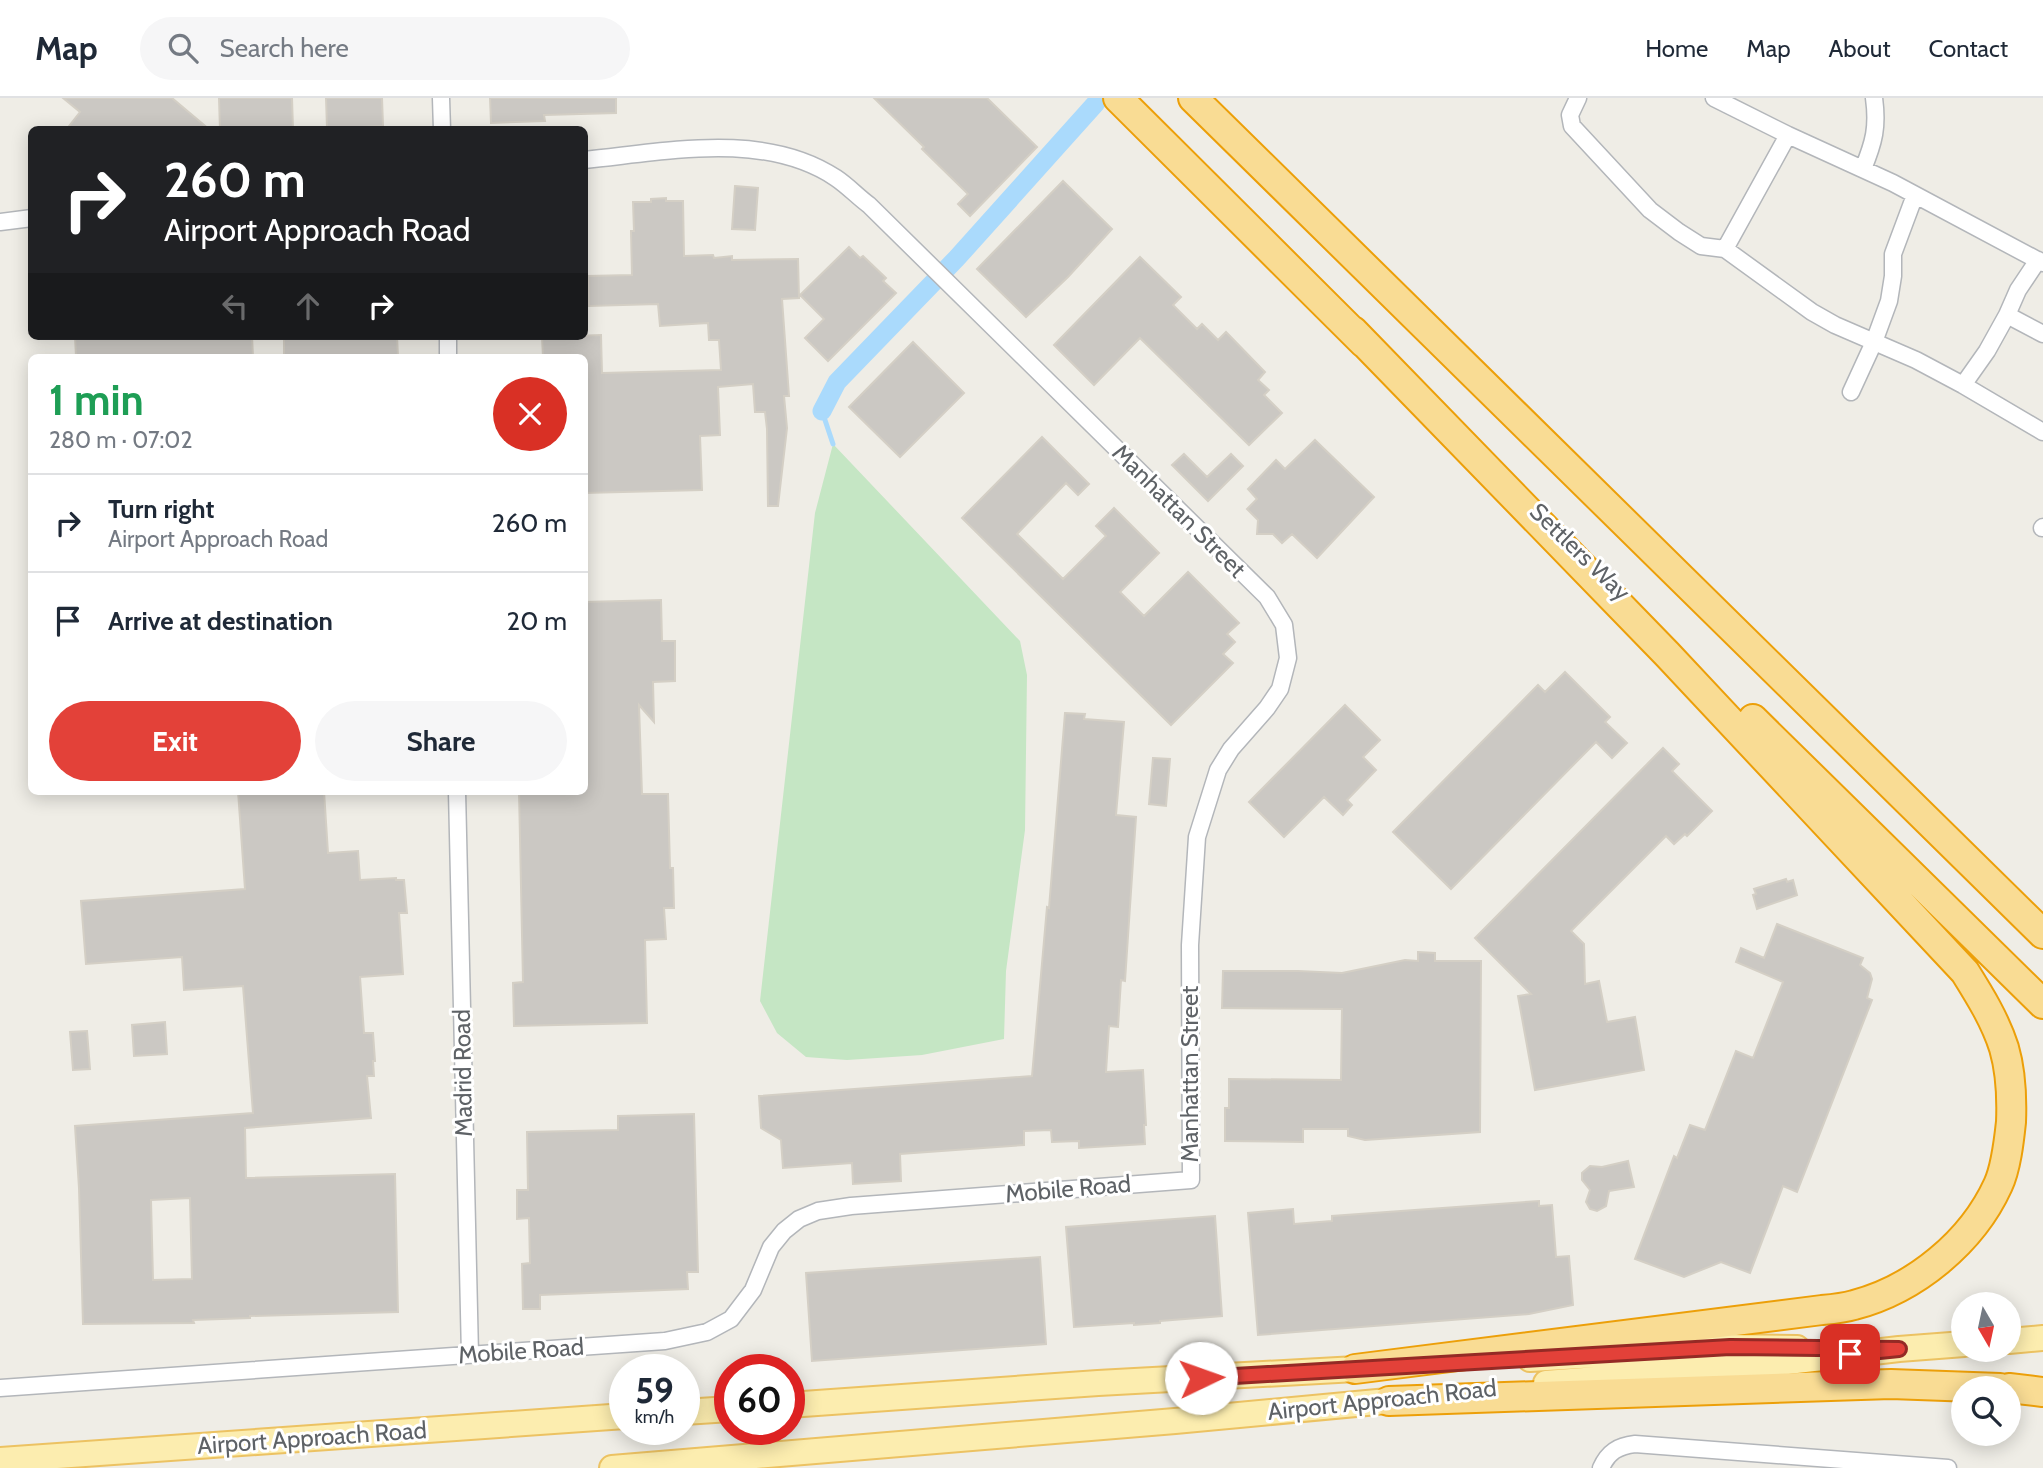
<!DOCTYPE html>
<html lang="en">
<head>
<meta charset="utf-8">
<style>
	:root { --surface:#fff; --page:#f6f6f7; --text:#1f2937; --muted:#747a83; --line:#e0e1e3; --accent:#e34139 }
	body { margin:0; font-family:Cabin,sans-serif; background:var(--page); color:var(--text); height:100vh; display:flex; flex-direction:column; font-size:26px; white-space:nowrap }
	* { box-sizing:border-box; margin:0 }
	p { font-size:23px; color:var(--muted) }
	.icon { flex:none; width:38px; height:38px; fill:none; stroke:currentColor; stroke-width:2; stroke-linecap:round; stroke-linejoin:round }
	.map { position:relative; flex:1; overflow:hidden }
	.details { position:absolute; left:28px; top:256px; width:560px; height:441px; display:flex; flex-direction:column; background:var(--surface); border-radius:10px; box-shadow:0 4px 18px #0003 }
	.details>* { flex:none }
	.guide { position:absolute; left:28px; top:28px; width:560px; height:214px; border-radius:10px; box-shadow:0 4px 18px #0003; background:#202124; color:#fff; overflow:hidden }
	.needle { width:46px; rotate:171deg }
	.tools { position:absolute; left:1951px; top:1194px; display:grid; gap:14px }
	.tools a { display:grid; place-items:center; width:70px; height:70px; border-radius:50%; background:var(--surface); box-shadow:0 4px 18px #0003; font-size:35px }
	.speed { position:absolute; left:609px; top:1256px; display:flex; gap:14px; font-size:35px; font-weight:700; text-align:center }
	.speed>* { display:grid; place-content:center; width:91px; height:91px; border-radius:50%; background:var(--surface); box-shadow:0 4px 18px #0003; line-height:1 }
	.speed small { font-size:18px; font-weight:400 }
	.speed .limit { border:10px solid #d22; background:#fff; color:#111 }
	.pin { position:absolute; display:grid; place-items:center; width:60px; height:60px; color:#fff; margin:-30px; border-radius:14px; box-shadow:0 4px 10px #0006 }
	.me { position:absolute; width:77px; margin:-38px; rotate:87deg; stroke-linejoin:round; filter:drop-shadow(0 0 5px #0008) }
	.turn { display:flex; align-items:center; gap:24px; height:147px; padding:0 21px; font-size:32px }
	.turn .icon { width:91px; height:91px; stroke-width:2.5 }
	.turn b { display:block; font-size:49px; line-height:60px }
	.lanes { display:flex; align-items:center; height:66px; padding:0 21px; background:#0003; justify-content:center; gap:35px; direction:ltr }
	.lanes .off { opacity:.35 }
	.round { display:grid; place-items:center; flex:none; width:74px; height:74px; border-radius:37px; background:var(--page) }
	.summary { display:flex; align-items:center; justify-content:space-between; height:119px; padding:0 21px }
	h1 { font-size:42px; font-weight:700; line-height:52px; color:#1e9e55 }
	.action { display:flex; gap:14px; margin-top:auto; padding:14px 21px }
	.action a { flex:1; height:80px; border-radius:42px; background:var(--accent); color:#fff; font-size:28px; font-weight:700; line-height:80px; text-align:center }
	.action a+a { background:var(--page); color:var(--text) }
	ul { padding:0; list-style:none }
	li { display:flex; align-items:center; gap:21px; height:98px; padding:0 21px; border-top:2px solid var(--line) }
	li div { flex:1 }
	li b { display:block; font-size:26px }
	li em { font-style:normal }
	header { display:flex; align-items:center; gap:42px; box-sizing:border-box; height:98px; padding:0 35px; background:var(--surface); border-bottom:2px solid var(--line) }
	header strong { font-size:33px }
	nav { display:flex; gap:38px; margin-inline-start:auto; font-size:24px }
	.search { width:490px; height:63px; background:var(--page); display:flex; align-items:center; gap:18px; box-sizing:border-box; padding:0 24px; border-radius:38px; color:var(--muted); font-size:26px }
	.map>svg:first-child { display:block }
	.green { fill:#c5e6c4 }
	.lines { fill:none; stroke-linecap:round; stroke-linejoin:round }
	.stream { stroke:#aadafc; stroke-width:5 }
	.canal { stroke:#aadafc; stroke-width:19 }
	.building { fill:#cbc8c3; stroke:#d4cfc5; stroke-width:2; fill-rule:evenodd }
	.minor-casing { stroke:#b3b6ba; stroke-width:19 }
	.primary-casing { stroke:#ecc262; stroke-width:28 }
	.motorway-casing { stroke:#ec9f09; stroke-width:32 }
	.minor { stroke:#fff; stroke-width:16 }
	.primary { stroke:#fcedaf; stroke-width:24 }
	.motorway { stroke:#f9dc94; stroke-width:28 }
	.route-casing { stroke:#942a25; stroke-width:18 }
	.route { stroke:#e34139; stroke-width:12 }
	.labels { text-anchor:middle; stroke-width:6; stroke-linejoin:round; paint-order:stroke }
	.street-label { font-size:24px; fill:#5e6266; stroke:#fff }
</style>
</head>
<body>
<header>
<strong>Map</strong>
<div class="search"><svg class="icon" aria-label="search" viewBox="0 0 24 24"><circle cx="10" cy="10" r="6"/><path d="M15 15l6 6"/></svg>Search here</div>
<nav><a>Home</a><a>Map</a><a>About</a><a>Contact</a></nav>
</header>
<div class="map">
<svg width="2043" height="1370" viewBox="0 0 2043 1370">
	<rect width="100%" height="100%" fill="#efede6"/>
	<!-- green -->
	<path class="green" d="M833,346L1020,543L1027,577L1025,732L1006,873L1004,941L922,957L847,962L806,959L777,935L760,903L815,415Z"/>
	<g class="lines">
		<!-- stream -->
		<path class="stream" d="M822,313L833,346"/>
		<!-- canal -->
		<path class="canal" d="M822,313L837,284L956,161L1096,5"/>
	</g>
	<!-- building -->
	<path class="building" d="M63,0H172L210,32H66L80,14Z
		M219,0H292L293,32H220Z
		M326,0H382L383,28L362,29L358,32L349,29L327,30Z
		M490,0H616V15L544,17L545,23L491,25Z
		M874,0H987L1037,49L970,118L958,106L968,96L922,51L924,49Z
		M1063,83L1112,131L1068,179L1026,219L977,171Z
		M735,88L758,90L755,132L732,131Z
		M666,100V103H683L684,158L713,157L714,160L732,158V162L798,161L799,200L782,201L789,298H784L787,330L778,408H768L767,331L765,314H755L753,286L718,289L720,337L700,338L702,392L584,395V259H543L542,239L601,237L602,275L721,272L719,242H709L708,225L660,228L658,206L589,208L588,178L632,177L631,133H634L633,104H651V101Z
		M849,149L860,160L863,158L886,180L883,183L896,195L828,263L805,240L824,221L800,197Z
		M1140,159L1181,199L1173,207L1197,231L1202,226L1218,242L1226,234L1265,274L1258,282L1269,292L1264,297L1282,315L1249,347L1140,240L1094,287L1054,247Z
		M75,238H252L253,259H76Z
		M284,238H397L398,259H284Z
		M913,244L964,295L900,359L849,309Z
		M1042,339L1089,386L1078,397L1066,385L1017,436L1063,481L1106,438L1096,428L1114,410L1159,455L1120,494L1144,518L1188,474L1239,525L1227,536L1235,544L1223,556L1233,565L1171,627L962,420Z
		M1315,342L1374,399L1317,460L1292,436L1282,445L1273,436H1257L1258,422L1247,411L1257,401L1248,391L1276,362L1285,371Z
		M1184,356L1207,379L1231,356L1243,368L1208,403L1172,367Z
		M661,502L662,543H675V583L653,584L654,624L639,607L642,696H668L670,770H673L674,810H664L666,841L645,842L647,925L514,928L513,885L523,884L519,693H584V504Z
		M1565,574L1610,619L1605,624L1627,645L1612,660L1596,644L1451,791L1393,734L1538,587L1545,594Z
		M1345,607L1380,642L1363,659L1376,672L1347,702L1352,707L1343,717L1324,699L1284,739L1249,704Z
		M1065,615L1085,616L1084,621L1124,624L1116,717L1136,719L1125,883L1121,882L1118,929L1109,928L1106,974L1143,972L1146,1027H1144L1145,1046L1079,1050V1043L1052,1044L1051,1032L1024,1033V1047L900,1056L901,1083L853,1086L852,1065L783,1070L781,1042L761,1030L759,998L1032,978L1047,809L1049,810Z
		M1663,650L1679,666L1672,673L1712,713L1687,738L1685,736L1674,746L1666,738L1571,833L1584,846L1585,886L1599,883L1607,924L1635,919L1644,972L1535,992L1518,898L1531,896L1475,840Z
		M1153,660L1170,661L1166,708L1149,706Z
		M238,693H324L328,755L358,753L360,782L396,780V782H404L407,815H399L403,876L360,879L364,935H373L375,963H373L374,978H367L371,1020L245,1030L246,1080L395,1076L398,1214L250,1218V1220L193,1222L194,1225L83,1226L79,1090L75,1028L253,1015L243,888L184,892L182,859L86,866L81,803L245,791ZM190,1100L192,1181L153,1182L151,1102Z
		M1786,781L1787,784L1793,782L1797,797L1757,811L1753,797L1756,796L1754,791Z
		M1777,826L1863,860L1860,867L1870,875L1872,881L1867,900L1872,902L1797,1094L1783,1088L1750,1175L1721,1164L1684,1179L1635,1161L1674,1058L1677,1060L1690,1027L1705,1032L1736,953L1753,960L1783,884L1736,864L1741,850L1764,860Z
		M1418,854L1435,855V863H1481L1480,1034L1365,1042L1348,1038V1031H1303V1044L1225,1043V1010H1229V981L1341,982L1342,911L1222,910L1223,873H1298L1342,875L1405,862L1418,863Z
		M165,924L167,956L134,958L132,927Z
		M87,933L90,971L73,972L70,934Z
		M694,1016L698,1174H687L688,1191L540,1197V1211H523L522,1166L530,1165L529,1120L517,1121V1092H528L527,1034L618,1032V1018Z
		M1628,1063L1634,1089L1609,1093L1606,1108L1597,1113L1590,1111L1586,1104L1590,1092L1582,1082V1075L1590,1068L1602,1069Z
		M1539,1103V1108L1552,1107L1556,1159L1569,1158L1573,1207L1529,1216L1258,1237L1248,1115L1293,1111L1294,1126L1332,1123V1118Z
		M1215,1118L1222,1218L1160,1223V1225L1134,1227V1225L1074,1229L1066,1129Z
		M1040,1159L1046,1246L812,1263L806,1175Z"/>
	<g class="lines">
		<!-- minor casing -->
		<g class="minor-casing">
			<path id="minor" d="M441,0L442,32
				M1578,0L1570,17L1572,28L1650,112L1679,134L1701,148L1725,151L1812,214L1835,227L1916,262L1963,287L2043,334
				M1714,0L1788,37L1893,85L2043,165
				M1863,71C1874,44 1878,29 1874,0
				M0,124L32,120
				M1725,151L1788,37
				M2038,162L2018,192L2007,217L2043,236
				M448,238V259
				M1963,287L1987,253L2007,217
				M1851,294L1874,244L1889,203L1893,178V156L1915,97
				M2042,430L2043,429
				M457,693L470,1257
				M0,1290L665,1243L707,1234L731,1221L753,1192L771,1149L784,1133L799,1121L818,1113L851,1108L1191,1082L1190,847L1197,739L1218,672L1231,651L1267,610L1280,591L1288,560L1284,527L1267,499L869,107C858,99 848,88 836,80C764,32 665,54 584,62
				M1601,1370C1608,1354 1618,1348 1635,1346L1948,1370"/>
		</g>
		<!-- primary casing -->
		<g class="primary-casing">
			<path id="primary" d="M2009,1243L2043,1240
				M1530,1261L1729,1249L1797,1250
				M1546,1285L1727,1271L1899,1251L1964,1246
				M789,1307L1098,1285L1374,1270
				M684,1314L730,1311
				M0,1362L625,1318
				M612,1370L1175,1323L1409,1301"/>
		</g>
		<!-- motorway casing -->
		<g class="motorway-casing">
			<path id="motorway" d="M1118,0L1364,245
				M1193,0L2043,836
				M1353,233L1667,556L1965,874C1980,898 1995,922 2004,950C2011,974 2012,999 2011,1024C2009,1043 2006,1070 1998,1087C1972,1144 1915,1191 1854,1207C1844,1210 1833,1211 1822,1212L1355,1271
				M1753,621L2043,906
				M2009,1290L2043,1294
				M1389,1303L1891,1286L2000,1290"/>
		</g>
		<!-- minor -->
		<use href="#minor" class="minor"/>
		<!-- primary -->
		<use href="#primary" class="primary"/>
		<!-- motorway -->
		<use href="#motorway" class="motorway"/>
	</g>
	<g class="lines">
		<!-- route casing -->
		<g class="route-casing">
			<path id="route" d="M1201,1280L1730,1249L1899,1251L1850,1256"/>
		</g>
		<!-- route -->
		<use href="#route" class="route"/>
	</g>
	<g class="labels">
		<!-- street labels -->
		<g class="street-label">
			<text transform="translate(1179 413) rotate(45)" y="8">Manhattan Street</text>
			<text transform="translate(1580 454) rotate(44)" y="8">Settlers Way</text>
			<text transform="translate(463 975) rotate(-91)" y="8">Madrid Road</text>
			<text transform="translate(1190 976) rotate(-90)" y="8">Manhattan Street</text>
			<text transform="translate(1068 1091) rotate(-5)" y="8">Mobile Road</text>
			<text transform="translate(521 1253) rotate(-4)" y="8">Mobile Road</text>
			<text transform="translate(1382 1302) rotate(-6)" y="8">Airport Approach Road</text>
			<text transform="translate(312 1340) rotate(-4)" y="8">Airport Approach Road</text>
		</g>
	</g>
</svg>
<div class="tools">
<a><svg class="needle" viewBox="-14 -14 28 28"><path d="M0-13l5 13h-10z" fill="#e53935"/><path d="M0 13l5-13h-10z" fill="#747a83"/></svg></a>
<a><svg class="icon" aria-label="search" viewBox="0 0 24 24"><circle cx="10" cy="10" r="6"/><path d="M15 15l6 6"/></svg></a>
</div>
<div class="speed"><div>59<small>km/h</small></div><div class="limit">60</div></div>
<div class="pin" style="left:1850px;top:1256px;background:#d93025"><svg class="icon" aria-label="arrive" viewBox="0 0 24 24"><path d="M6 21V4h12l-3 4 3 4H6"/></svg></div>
<svg class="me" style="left:1201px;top:1280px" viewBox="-20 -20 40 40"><circle r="19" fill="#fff"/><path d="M0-13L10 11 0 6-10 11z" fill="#e34139"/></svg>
<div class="guide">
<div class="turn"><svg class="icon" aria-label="right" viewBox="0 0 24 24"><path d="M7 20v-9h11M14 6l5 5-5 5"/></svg><div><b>260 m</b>Airport Approach Road</div></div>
<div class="lanes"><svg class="icon off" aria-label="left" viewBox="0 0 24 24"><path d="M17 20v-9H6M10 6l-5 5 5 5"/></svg><svg class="icon off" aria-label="ahead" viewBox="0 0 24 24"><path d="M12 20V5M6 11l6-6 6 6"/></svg><svg class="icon" aria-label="right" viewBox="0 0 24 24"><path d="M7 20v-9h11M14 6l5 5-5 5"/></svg></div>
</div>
<section class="details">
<div class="summary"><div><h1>1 min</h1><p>280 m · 07:02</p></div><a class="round" style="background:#d93025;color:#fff"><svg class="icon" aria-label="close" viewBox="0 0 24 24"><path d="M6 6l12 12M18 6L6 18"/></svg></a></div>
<ul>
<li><svg class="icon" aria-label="right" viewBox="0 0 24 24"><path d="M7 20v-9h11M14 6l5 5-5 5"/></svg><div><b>Turn right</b><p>Airport Approach Road</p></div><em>260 m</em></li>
<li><svg class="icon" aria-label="arrive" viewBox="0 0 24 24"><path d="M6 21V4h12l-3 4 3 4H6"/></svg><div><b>Arrive at destination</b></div><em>20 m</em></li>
</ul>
<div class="action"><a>Exit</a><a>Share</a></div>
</section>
</div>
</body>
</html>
